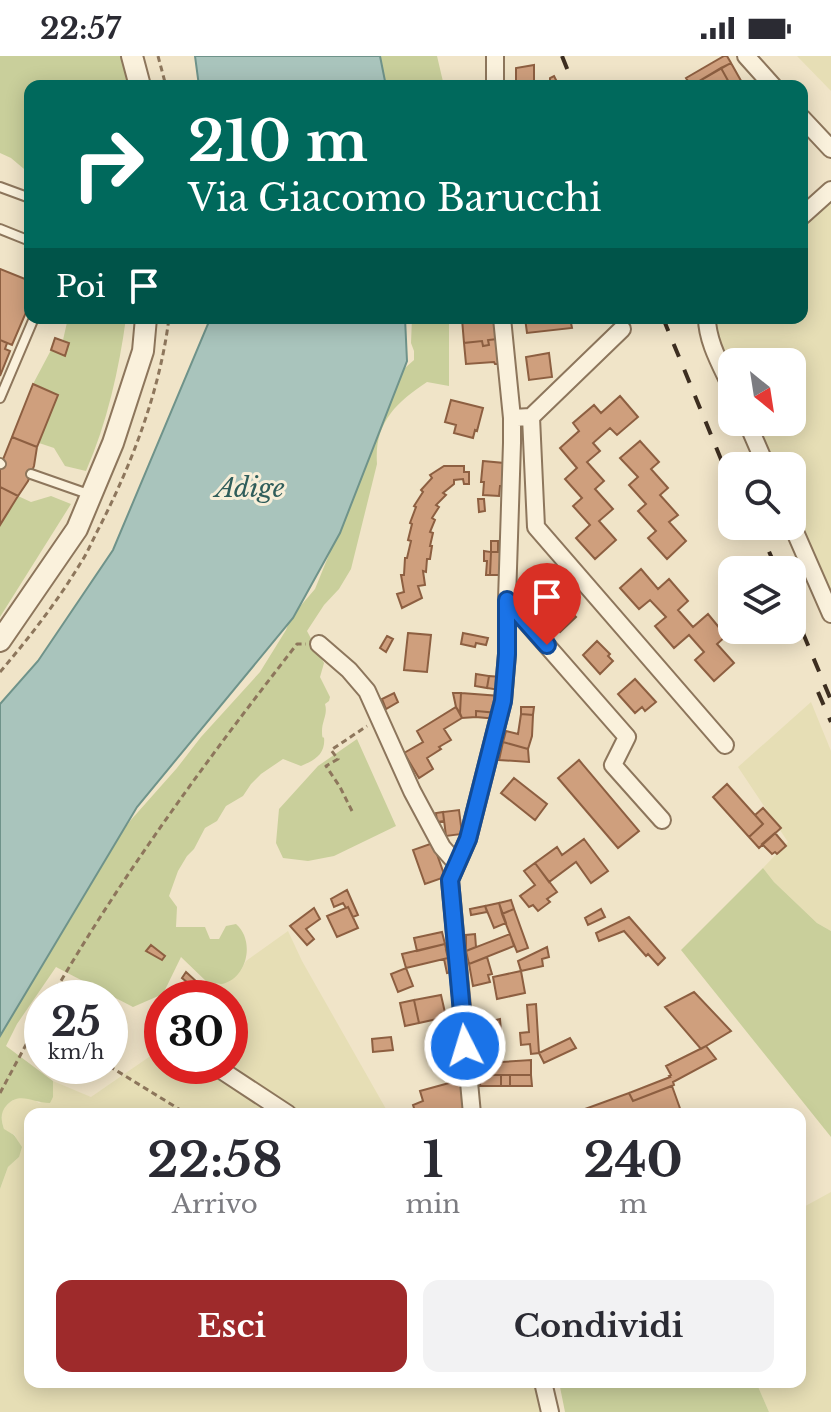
<!DOCTYPE html>
<html lang="it">
<head>
<meta charset="utf-8">
<style>
	:root { --surface:#fff; --page:#f2f2f3; --text:#2b2b33; --muted:#7c7c81; --accent:#9e2a2b }
	body { margin:0; font-family:"Libre Baskerville",serif; background:var(--page); color:var(--text); height:100vh; display:flex; flex-direction:column; font-size:30px; white-space:nowrap }
	* { box-sizing:border-box; margin:0 }
	p { font-size:26px; color:var(--muted) }
	.icon { flex:none; width:44px; height:44px; fill:none; stroke:currentColor; stroke-width:2; stroke-linecap:round; stroke-linejoin:round }
	.map { position:relative; flex:1; overflow:hidden }
	.drawer { position:absolute; left:24px; top:1052px; width:782px; height:280px; display:flex; flex-direction:column; background:var(--surface); border-radius:16px; box-shadow:0 4px 20px #0003 }
	.drawer>* { flex:none }
	.top-card { position:absolute; left:24px; top:24px; width:784px; height:244px; border-radius:16px; box-shadow:0 4px 20px #0003; background:#00695c; color:#fff; overflow:hidden }
	.needle { width:52px; rotate:150deg }
	.controls { position:absolute; left:718px; top:292px; display:grid; gap:16px }
	.controls a { display:grid; place-items:center; width:88px; height:88px; border-radius:16px; background:var(--surface); box-shadow:0 4px 20px #0003; font-size:40px }
	.speed { position:absolute; left:24px; top:924px; display:flex; gap:16px; font-size:40px; font-weight:700; text-align:center }
	.speed>* { display:grid; place-content:center; width:104px; height:104px; border-radius:50%; background:var(--surface); box-shadow:0 4px 20px #0003; line-height:1 }
	.speed small { font-size:20px; font-weight:400 }
	.speed .limit { border:12px solid #d22; background:#fff; color:#111 }
	.pin { position:absolute; display:grid; place-items:center; width:68px; height:68px; color:#fff; margin:-82px -34px; border-radius:50% 50% 50% 0; rotate:-45deg; box-shadow:0 0 8px #0007 }
	.pin .icon { rotate:45deg }
	.me { position:absolute; width:88px; margin:-44px; rotate:355deg; stroke-linejoin:round; filter:drop-shadow(0 0 6px #0008) }
	.turn { display:flex; align-items:center; gap:28px; height:168px; padding:0 32px; font-size:36px }
	.turn .icon { width:104px; height:104px; stroke-width:2.5 }
	.turn b { display:block; font-size:56px; line-height:68px }
	.then { display:flex; align-items:center; height:76px; padding:0 32px; background:#0003; gap:16px; font-size:30px }
	.eta { display:flex; justify-content:space-evenly; align-items:center; height:136px; text-align:center }
	.eta b { font-size:48px; font-weight:700; line-height:56px }
	.primary-button { display:flex; gap:16px; margin-top:auto; padding:16px 32px }
	.primary-button a { flex:1; height:92px; border-radius:16px; background:var(--accent); color:#fff; font-size:32px; font-weight:700; line-height:92px; text-align:center }
	.primary-button a+a { background:var(--page); color:var(--text) }
	.status { display:flex; justify-content:space-between; align-items:center; height:56px; padding:0 40px; background:var(--surface); direction:ltr }
	.status svg { height:22px; fill:currentColor }
	.map>svg:first-child { display:block }
	.farmland { fill:#e6deb5 }
	.green { fill:#c9cf9b }
	.water { fill:#a9c4bc; stroke:#6f938a; stroke-width:2 }
	.building { fill:#cf9f7d; stroke:#8d5f41; stroke-width:2 }
	.lines { fill:none; stroke-linecap:round; stroke-linejoin:round }
	.service-casing { stroke:#8d765c; stroke-width:12 }
	.minor-casing { stroke:#8d765c; stroke-width:20 }
	.tertiary-casing { stroke:#8d765c; stroke-width:24 }
	.path { stroke:#8d765c; stroke-width:3; stroke-dasharray:6 4; stroke-linecap:butt }
	.service { stroke:#faf1dc; stroke-width:8 }
	.minor { stroke:#faf1dc; stroke-width:16 }
	.tertiary { stroke:#faf1dc; stroke-width:20 }
	.rail { stroke:#3d2e20; stroke-width:4; stroke-dasharray:14 14; stroke-linecap:butt }
	.route-casing { stroke:#114b97; stroke-width:20 }
	.route { stroke:#1a73e8; stroke-width:14 }
	.labels { text-anchor:middle; stroke-width:6; stroke-linejoin:round; paint-order:stroke }
	.water-label { font-size:26px; font-style:italic; fill:#2f5d5a; stroke:#f7eed8 }
</style>
</head>
<body>
<div class="status"><b>22:57</b><svg viewBox="0 0 49 12"><path d="M0 12V9h3v3zM5 12V6h3v6zM10 12V3h3v9zM15 12V0h3v12zM26 1h20v11H26zM47 4h2v5h-2z"/></svg></div>
<div class="map">
<svg width="831" height="1356" viewBox="0 0 831 1356">
	<rect width="100%" height="100%" fill="#f0e4c8"/>
	<!-- farmland -->
	<path class="farmland" d="M797,0H831V35Z
		M831,144V535L792,452V410H772L752,366H792V306H732V319L718,277L717,265V262H802V171Z
		M811,646L831,695V875L817,867L774,826L763,812L788,786L738,711Z
		M288,875L302,905L386,1053L378,1058H30V1326H536L543,1356H0V1133L8,1111L19,1101L15,1079L4,1074L2,1065V1055L10,1046L19,1041L33,1043L39,1047L53,1041V1025L91,1041L162,992V1010H230V960L234,952L230,948V942H223L208,927L221,928L241,914L246,905Z
		M831,1136V1356H769L756,1326H800V1153Z"/>
	<!-- green -->
	<path class="green" d="M0,0H122L128,30H30V118L11,102L0,97Z
		M371,0H437L444,30H379Z
		M68,262H126C119,314 107,367 86,415L65,410L54,392L39,387L58,339L33,328L51,294L65,299L69,287L63,284Z
		M412,262H449V330L427,326C395,347 374,368 377,408L351,513L339,533L324,549L307,575L324,607L320,621L330,641L329,645L325,648C328,658 322,665 322,675C322,688 325,675 324,688C322,701 312,705 301,710L283,703L261,718L251,728L243,740L226,750L217,765L205,772L194,793L187,800L178,815L169,840L177,851L176,871H205L210,883H219L226,870L236,868C255,884 248,922 222,928C220,928 210,927 208,927L181,901L163,938L133,951L56,911L17,968L6,990L53,1025V1041L50,1047C33,1047 20,1035 7,1049C0,1056 1,1064 4,1073L14,1079L22,1091L19,1101L8,1111L0,1133V977L107,797L130,765L177,712L201,681L260,616L286,574L291,561L315,533L354,437L397,319L414,304V295L411,287Z
		M18,440L31,446L51,440L71,448L0,561V469Z
		M357,683L396,770L334,800L308,805L283,802L276,787L279,753L318,710Z
		M763,812L774,826L817,867L831,875V1081L681,894Z
		M559,1326H756L769,1356H565Z"/>
	<!-- water -->
	<path class="water" d="M195,0H380L386,30H199Z
		M209,262H405L407,305L340,477L293,562L137,751L0,980V648L38,605L113,494L208,268Z"/>
	<!-- building -->
	<path class="building" d="M724,0H727L731,7L691,30L686,22Z
		M731,7L744,30H731L721,12Z
		M534,9V30H516V12Z
		M721,12L731,30H691Z
		M554,20L559,30H540L550,27V22Z
		M0,213L30,225V247L12,289L0,284Z
		M494,262L497,283L488,284L489,289L483,290L482,285L464,287L462,263Z
		M525,262H570L572,272L527,277Z
		M55,282L69,287L65,300L51,294Z
		M497,283L500,308H495L494,306L466,308L464,287L482,285L483,290L489,289L488,284Z
		M0,284L7,287L5,293L10,295L0,320Z
		M549,297L552,321L529,324L526,301Z
		M33,328L58,339L37,391L12,381Z
		M620,340L638,361L617,379L610,372L593,387L600,395L587,406L604,425L595,433L613,453L599,465L616,484L595,503L576,482L590,469L573,450L582,442L565,423L577,412L560,392L579,375L573,367L594,349L601,357Z
		M451,344L483,352L477,375L475,374L473,382L454,377L456,369L445,366Z
		M12,381L37,391L34,410L28,425L18,440L0,431V411Z
		M640,385L659,406L651,413L668,432L660,439L678,459L669,466L686,485L667,503L648,482L656,475L638,455L646,448L629,429L638,421L620,402Z
		M483,405L504,407L502,430H500L499,440L483,439L484,426H481Z
		M444,410H464V416H469V428H464L463,423L454,424V428L443,437L446,439L436,449L439,451L432,462L435,464L430,476L433,477L430,490H432L430,503H427L426,516L423,515L425,529L418,530L422,542L402,552L397,538L404,536L401,519H404L405,502H407L411,485L408,484L412,468L410,467L416,451L414,450L423,436L421,434L432,422L430,419Z
		M0,431L18,440L0,469Z
		M478,443H484L485,455L479,456Z
		M491,485H498V496H491Z
		M484,495L491,496L490,519H486L487,505H484Z
		M491,496H502L501,519H490Z
		M641,513L658,533L669,523L688,545L678,554L693,571L708,558L726,580L717,588L734,607L714,625L695,604L704,596L689,579L674,592L655,570L666,561L650,544L639,553L620,532Z
		M553,538L576,561L560,576L538,553Z
		M408,577L431,579L427,616L404,614Z
		M463,577L488,582L486,589L476,587L475,591L461,588Z
		M387,580L393,583L386,596L380,592Z
		M597,585L610,598L608,600L613,605L600,618L583,599Z
		M476,618L489,620L487,632L475,630Z
		M489,620L501,621L500,634L487,632Z
		M635,623L656,646L645,655L642,651L635,657L618,638Z
		M394,637L398,646L386,653L382,643Z
		M453,637H461L460,657L456,651Z
		M461,637L500,640L498,657L476,655V661L462,662L460,657Z
		M456,651L462,662L444,673L451,684L439,691L441,693L427,702L433,713L419,722L404,697L423,686L417,675Z
		M521,651H534L533,659L521,658Z
		M476,655L498,657V663L476,661Z
		M521,658L533,659L532,680L528,693L503,686L506,675L518,678Z
		M503,686L528,693L529,706L499,704Z
		M579,704L639,775L618,792L558,722Z
		M514,722L547,748L535,764L501,737Z
		M727,728L763,768L749,781L713,741Z
		M763,752L781,772L759,792L749,781L763,768L755,759Z
		M459,754L462,778L446,780L443,756Z
		M443,756L444,765L437,766L436,757Z
		M775,777L786,790L777,798L775,796L772,798L762,788Z
		M584,783L608,815L591,827L576,806L549,826L535,807L557,791L562,799Z
		M433,787L445,821L425,828L413,794Z
		M535,807L557,836L547,843L550,846L538,855L533,849L529,851L520,840L535,829L524,815Z
		M347,834L358,859L353,861L348,851L346,852L343,847L334,851L331,843Z
		M511,844L514,853L502,858L499,847Z
		M499,847L506,867L494,872L485,850Z
		M485,850L487,856L471,859L470,853Z
		M348,851L358,872L337,881L327,860Z
		M314,852L320,863L306,873L314,883L307,889L290,870Z
		M514,853L528,892L517,896L502,858Z
		M601,853L605,861L588,869L585,862Z
		M629,861L665,902L658,909L648,898L646,900L624,875L599,885L596,877Z
		M442,876L445,888L417,895L414,882Z
		M475,878L476,891L466,895V879Z
		M510,878L514,890L469,908L466,895Z
		M445,888L448,902L406,912L402,898Z
		M151,889L165,900L162,904L146,895Z
		M547,891L549,901L542,903L543,910L521,915L518,905Z
		M455,893L458,915L447,917L444,903L448,902L446,894Z
		M487,901L492,918L488,919L490,926L473,930L469,908Z
		M406,912L413,930L398,936L391,918Z
		M521,915L525,937L497,943L493,921Z
		M186,916L197,926L193,931L182,922Z
		M694,936L731,975L701,993L665,951Z
		M441,939L446,961L419,967L414,944Z
		M414,944L419,967L405,970L400,947Z
		M536,948L539,997L531,998L530,988L521,989L520,977L529,976L527,949Z
		M500,963L502,987L480,988V970L496,967V964Z
		M391,981L393,994L373,996L372,983Z
		M570,982L576,992L544,1007L539,997Z
		M502,987V1006L531,1004V1019H481L480,988Z
		M706,990L716,1003L673,1026L674,1029L633,1045L629,1037L670,1021L669,1020L671,1019L666,1010Z
		M481,1019H501V1030H480Z
		M501,1019H510V1030H501Z
		M510,1019H531L532,1030H510Z
		M460,1024L466,1053L445,1058H416L413,1049L423,1045L420,1035Z
		M672,1030L682,1058L574,1057L629,1037L633,1045Z"/>
	<g class="lines">
		<!-- service casing -->
		<g class="service-casing">
			<path id="service" d="M0,131L30,142
				M0,173L30,185
				M0,342L34,262
				M0,407L1,408
				M31,418L91,439"/>
		</g>
		<!-- minor casing -->
		<g class="minor-casing">
			<path id="minor" d="M746,0L773,30
				M495,30V0
				M802,62L831,93
				M802,160L831,134
				M707,262C707,286 722,311 732,333
				M531,361L622,273
				M512,362L531,361L536,471L725,689
				M747,366L766,410
				M792,469L831,558
				M507,544L627,681L613,709L662,764
				M319,588L349,614L367,635L412,735L442,791L457,808
				M215,1010L288,1058
				M472,1058L450,824L468,783L503,645L507,598V544L512,387V362L502,262
				M543,1326L550,1356"/>
		</g>
		<!-- tertiary casing -->
		<g class="tertiary-casing">
			<path id="tertiary" d="M132,0L140,30
				M0,585L77,473L113,387L143,295L146,262"/>
		</g>
		<!-- path -->
		<path class="path" d="M158,0L166,30
			M0,616C29,582 57,546 80,508C88,496 93,483 100,470C133,405 160,334 169,262
			M352,755L340,731L326,710L338,703L331,694L367,670
			M51,942C123,817 209,701 297,588H306
			M109,1010L187,1058
			M0,1037L42,959"/>
		<!-- service -->
		<use href="#service" class="service"/>
		<!-- minor -->
		<use href="#minor" class="minor"/>
		<!-- tertiary -->
		<use href="#tertiary" class="tertiary"/>
		<!-- rail -->
		<path class="rail" d="M562,0L574,30
			M663,262L732,430
			M758,470L777,514
			M792,551L831,644
			M818,636L831,666"/>
	</g>
	<g class="lines">
		<!-- route casing -->
		<g class="route-casing">
			<path id="route" d="M465,990L450,824L468,783L503,645L507,598V544L547,589"/>
		</g>
		<!-- route -->
		<use href="#route" class="route"/>
	</g>
	<g class="labels">
		<!-- water labels -->
		<g class="water-label">
			<text x="250" y="441">Adige</text>
		</g>
	</g>
</svg>
<div class="controls">
<a><svg class="needle" viewBox="-14 -14 28 28"><path d="M0-13l5 13h-10z" fill="#e53935"/><path d="M0 13l5-13h-10z" fill="#7c7c81"/></svg></a>
<a><svg class="icon" aria-label="search" viewBox="0 0 24 24"><circle cx="10" cy="10" r="6"/><path d="M15 15l6 6"/></svg></a>
<a><svg class="icon" aria-label="layers" viewBox="0 0 24 24"><path d="M12 4l9 5-9 5-9-5zM3 14l9 5 9-5"/></svg></a>
</div>
<div class="speed"><div>25<small>km/h</small></div><div class="limit">30</div></div>
<div class="pin" style="left:547px;top:589px;background:#d93025"><svg class="icon" aria-label="arrive" viewBox="0 0 24 24"><path d="M6 21V4h12l-3 4 3 4H6"/></svg></div>
<svg class="me" style="left:465px;top:990px" viewBox="-20 -20 40 40"><circle r="17" fill="#1a73e8" stroke="#fff" stroke-width="3"/><path d="M0-11L8 9 0 5-8 9z" fill="#fff"/></svg>
<div class="top-card">
<div class="turn"><svg class="icon" aria-label="right" viewBox="0 0 24 24"><path d="M7 20v-9h11M14 6l5 5-5 5"/></svg><div><b>210 m</b>Via Giacomo Barucchi</div></div>
<div class="then">Poi<svg class="icon" aria-label="arrive" viewBox="0 0 24 24"><path d="M6 21V4h12l-3 4 3 4H6"/></svg></div>
</div>
<section class="drawer">
<div class="eta">
<div><b>22:58</b><p>Arrivo</p></div>
<div><b>1</b><p>min</p></div>
<div><b>240</b><p>m</p></div>
</div>
<div class="primary-button"><a>Esci</a><a>Condividi</a></div>
</section>
</div>
</body>
</html>
